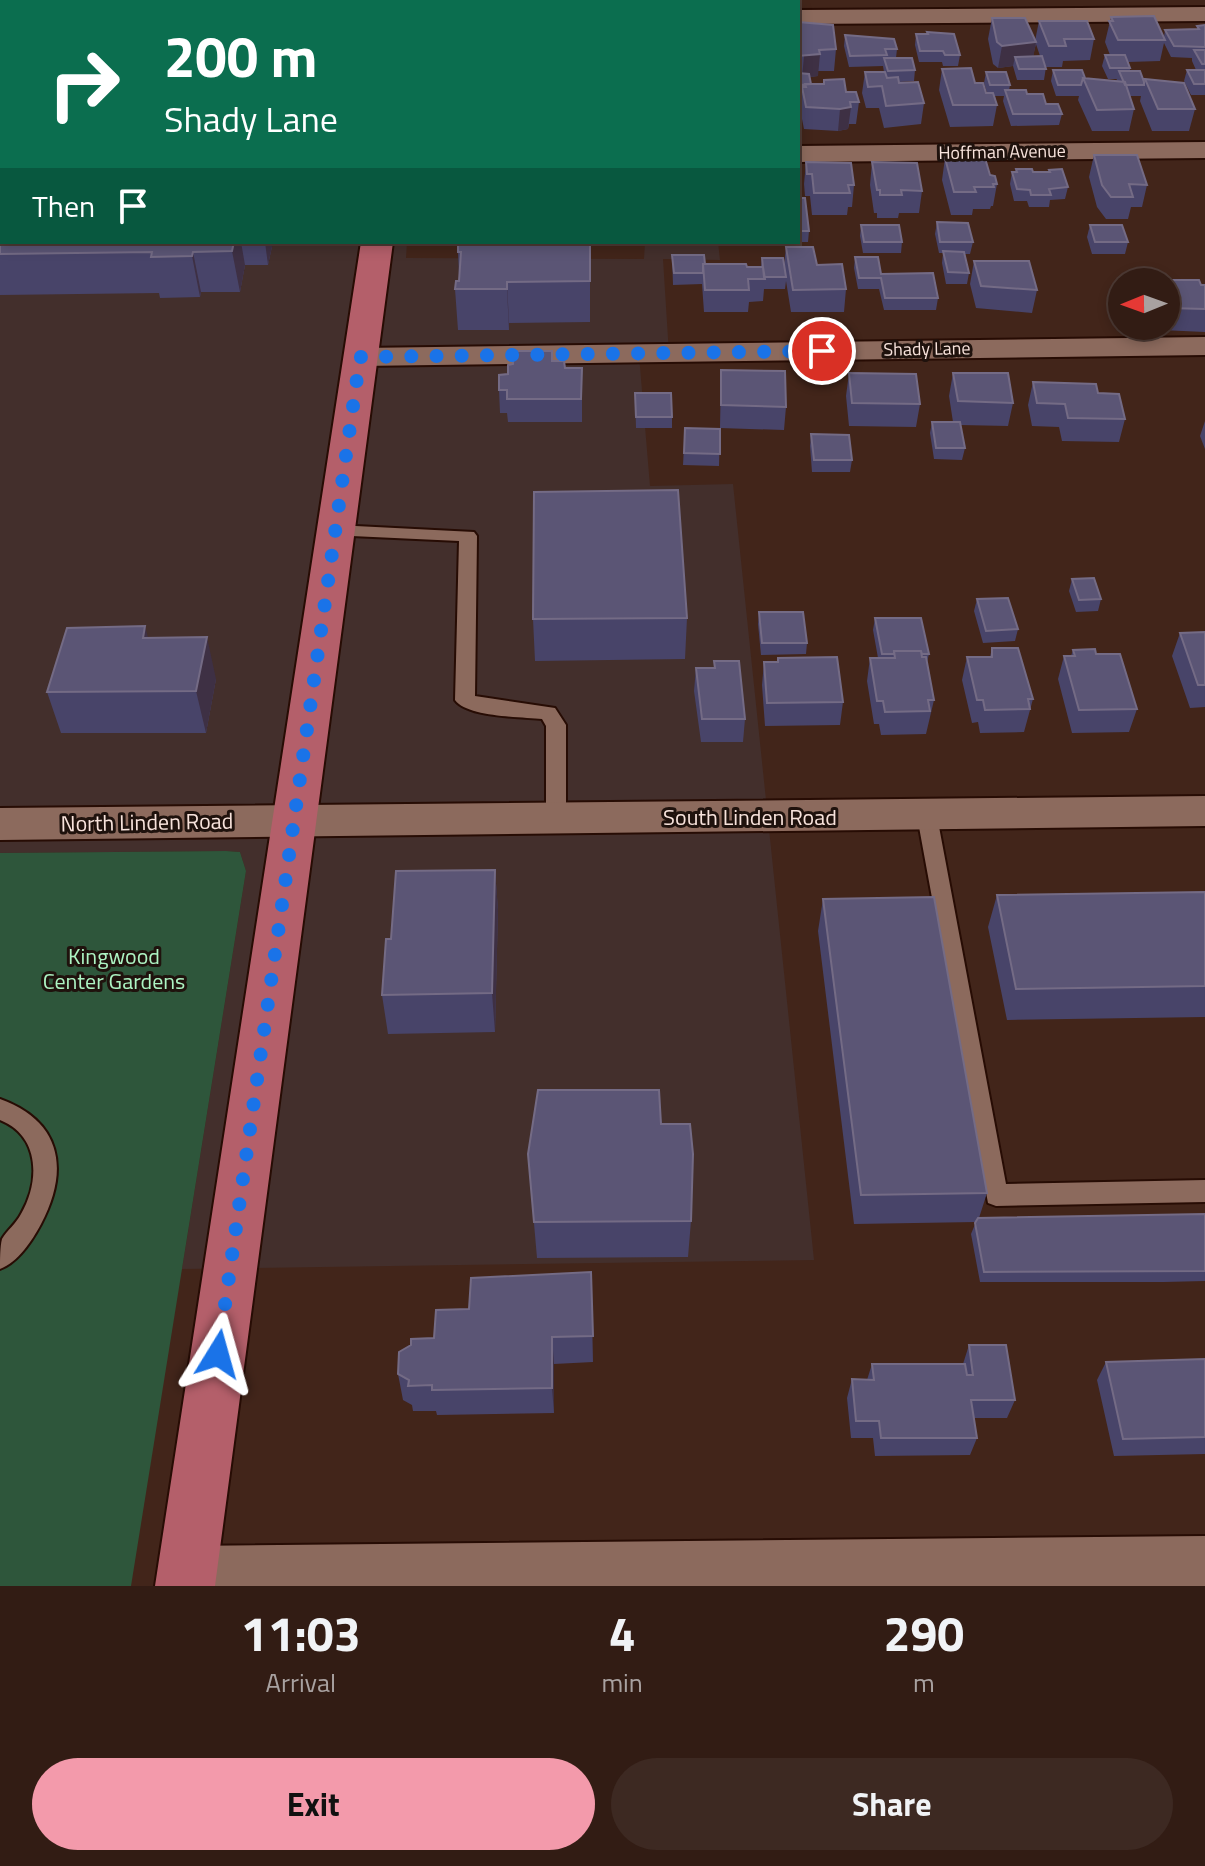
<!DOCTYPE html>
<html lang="en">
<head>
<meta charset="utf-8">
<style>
	:root { --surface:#321c14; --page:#3d2922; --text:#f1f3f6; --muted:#a8a1a0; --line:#4d3a34; --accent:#f39aab }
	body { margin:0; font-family:"Titillium Web",sans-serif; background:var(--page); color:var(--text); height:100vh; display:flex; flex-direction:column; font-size:30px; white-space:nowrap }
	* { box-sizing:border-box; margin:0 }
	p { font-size:26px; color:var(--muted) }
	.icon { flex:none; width:44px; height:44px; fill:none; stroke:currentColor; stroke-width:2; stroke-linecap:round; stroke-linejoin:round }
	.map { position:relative; height:1586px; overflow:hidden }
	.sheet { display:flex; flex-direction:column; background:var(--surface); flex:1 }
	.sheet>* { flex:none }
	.banner { position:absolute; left:0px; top:0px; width:800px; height:244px; box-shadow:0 4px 12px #0003,0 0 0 2px var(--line); background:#0b6e4f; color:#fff; overflow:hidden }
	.needle { width:52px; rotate:269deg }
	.tools { position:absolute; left:1108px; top:268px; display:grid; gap:16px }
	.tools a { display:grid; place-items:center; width:72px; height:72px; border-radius:50%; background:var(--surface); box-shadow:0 4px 12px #0003,0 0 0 2px var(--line); font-size:40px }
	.pin { position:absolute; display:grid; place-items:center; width:68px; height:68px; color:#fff; margin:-34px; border:4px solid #fff; border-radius:50%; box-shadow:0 2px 8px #0007 }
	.me { position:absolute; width:88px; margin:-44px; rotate:8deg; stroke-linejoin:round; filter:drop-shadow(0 0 6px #0008) }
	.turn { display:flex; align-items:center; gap:28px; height:168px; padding:0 32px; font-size:36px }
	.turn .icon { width:104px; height:104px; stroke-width:2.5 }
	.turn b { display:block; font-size:56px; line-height:68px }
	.then { display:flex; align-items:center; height:76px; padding:0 32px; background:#0003; gap:16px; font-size:30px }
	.eta { display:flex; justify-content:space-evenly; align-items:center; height:136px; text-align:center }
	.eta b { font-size:48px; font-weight:700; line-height:56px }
	.button { display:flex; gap:16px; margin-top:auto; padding:16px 32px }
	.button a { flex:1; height:92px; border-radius:48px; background:var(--accent); color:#111; font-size:32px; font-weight:700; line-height:92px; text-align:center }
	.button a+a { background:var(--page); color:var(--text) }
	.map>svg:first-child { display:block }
	.commercial { fill:#432f2c }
	.green { fill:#2e563b }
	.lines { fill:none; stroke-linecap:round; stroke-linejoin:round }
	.service-casing { stroke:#270c04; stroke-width:4 }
	.minor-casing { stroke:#270c04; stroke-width:4 }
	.primary-casing { stroke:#270c04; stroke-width:4 }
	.service { fill:#8c6a5d; fill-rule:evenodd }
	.minor { fill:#8c6a5d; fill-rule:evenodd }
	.primary { fill:#b45f6a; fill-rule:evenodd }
	.wall { fill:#484469; fill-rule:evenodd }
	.shaded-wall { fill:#3e3044 }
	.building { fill:#5b5575; stroke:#746b85; stroke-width:2 }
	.route { stroke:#1a73e8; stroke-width:14; stroke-dasharray:0 25.2 }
	.labels { text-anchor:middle; stroke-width:6; stroke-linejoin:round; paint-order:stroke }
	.far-street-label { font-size:18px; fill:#f8e3dc; stroke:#1f120d }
	.street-label { font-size:22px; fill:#f8e3dc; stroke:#1f120d }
	.park-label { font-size:22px; fill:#adf4c3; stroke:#1f120d }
</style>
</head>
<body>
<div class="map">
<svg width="1205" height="1586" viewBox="0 0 1205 1586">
	<rect width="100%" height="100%" fill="#42251a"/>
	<!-- commercial -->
	<path class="commercial" d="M0,66L2,242H407L406,258L644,259L645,242H718L720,260L663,259L669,354L639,355L650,486L733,484L814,1260L182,1269L246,871L240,852L226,851L0,853Z"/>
	<!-- green -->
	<path class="green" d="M226,851L240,852L246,871L131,1586H0V853Z"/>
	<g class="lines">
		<!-- service casing -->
		<g class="service-casing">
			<path id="service" d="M336,525L474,532L477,536L475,696L555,708L566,725V819L563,824H549L546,819V726L542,719C521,717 467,717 455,700L459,541L330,535L327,531Z
				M927,808L934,811L937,816L1006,1184L1205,1180V1202L996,1206L988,1203L917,816L920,811Z
				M0,1099C61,1121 70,1169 41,1224C32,1241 18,1262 0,1269C0,1261 0,1246 2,1239C7,1230 16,1224 21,1214C40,1181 40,1136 0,1120Z"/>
		</g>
		<!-- minor casing -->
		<g class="minor-casing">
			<path id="minor" d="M1205,7V21L798,24V10Z
				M1205,142V158L798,162V146Z
				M1205,337V355L360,366L349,364L344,357L349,350L360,348Z
				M1205,796V826L0,840V808Z
				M1205,1536V1586H163L158,1574L167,1555L186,1546Z"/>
		</g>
		<!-- primary casing -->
		<g class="primary-casing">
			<path id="primary" d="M396,0H424V2H396Z
				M361,242H393L215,1586H155Z"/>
		</g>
		<!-- service -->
		<use href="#service" class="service"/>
		<!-- minor -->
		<use href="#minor" class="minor"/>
		<!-- primary -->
		<use href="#primary" class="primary"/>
	</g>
	<!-- wall -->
	<path class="wall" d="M0,0H21L22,2H2V20H0Z
		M24,0H75L74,2H24Z
		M507,0H563L564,2H507Z
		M573,0H607V2H573Z
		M1111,17L1164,37L1165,30L1197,29V26L1205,25V95H1191L1184,81L1187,70H1196L1192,61V58L1171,57L1164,43L1160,61L1128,62L1130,68V71L1144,82L1145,79L1195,109L1189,131H1152L1140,101L1141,96H1129L1134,109L1129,131H1092L1078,100L1079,96H1056L1051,81L1053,70L1085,78L1116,81L1117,79H1108L1102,66L1105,55H1110L1105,42Z
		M992,18L1035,41L1039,21L1094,39L1090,60L1063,61L1062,67H1046L1044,80H1017L1013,66L998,68L993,64L988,39ZM1036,44L1040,56H1033Z
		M798,22L836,49L834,71H818V76L810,77L811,84L846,92L859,102L856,124H849L848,129L838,131L804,129L800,109L801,96H798Z
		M927,32L960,55L958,66H943L942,62H919L915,45L916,34H927Z
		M845,35L897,49L896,58L915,70L914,81L899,82L924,103L921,124L884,128L879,108H866L862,93L865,72H884L883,66L849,67L844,46Z
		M942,69L975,83L987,93L984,83L986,72L1010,85L1009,90L1027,94L1046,104L1062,114L1059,125L1011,126L1003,101L1004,96H995L997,105L993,126L950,127L939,90Z
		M0,74H2V160H0Z
		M1094,155L1147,185L1142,207H1131L1128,219H1106L1097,207L1089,177Z
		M945,158L990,175L997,184L993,206H991L990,209H973L972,215H951L942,180Z
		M806,162L854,185L852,207H848L847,215H812L810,196H805L804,184Z
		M872,162L922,191L919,213H899L898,218H877V213H874L870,185Z
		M0,166L2,242H273L268,265H245L240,292H201L200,297L160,298L159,293L0,295Z
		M1016,169L1033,172H1048L1049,170L1068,187L1065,199L1050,200L1049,207H1029L1027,201H1014L1010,184L1012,172H1015Z
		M798,198L809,231L808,242H790H798Z
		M937,222L973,242L970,254H964L969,273L967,284H946L942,263L943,253H939L935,234Z
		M861,225L902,242L901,253H863L860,236Z
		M1090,225L1128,242L1125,254H1092L1087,237Z
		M481,242H539V244H590V322L509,323V330H458L455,289L459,281V275L458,252L481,244Z
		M786,247L817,265L846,289L844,312H791L786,281L785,289H764L763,301L749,302L748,312H704L702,284L673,285L672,255L705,264L761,267L762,258L784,265Z
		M855,257L881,274L938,298L936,310H884L879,289H858L854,268Z
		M974,261L1037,290L1032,313L976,308L970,284Z
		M1154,280L1205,285V332L1161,330L1159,326H1166V282H1154Z
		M553,361L565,368H582V422H508L507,413H500L499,390L508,374Z
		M721,370L786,407L784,430L720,428Z
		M849,373L920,404L916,427L849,426L846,396Z
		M953,373L1013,403L1008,426L960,425L965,448L962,460L934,459L930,433L932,422H953L949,396Z
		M1033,382L1098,393L1125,419L1119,442L1062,441L1059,427L1032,426L1028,405Z
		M635,393L672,417V428H636Z
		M1205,421V449L1200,436Z
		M685,428L720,429L719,466L683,465Z
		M811,434L852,460L850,472H812L810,446Z
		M1072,579L1101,599L1098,611L1076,612L1069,591Z
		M977,599L1018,629L1015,641L983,643L974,611Z
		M759,612L807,643L806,654L761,655L758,624Z
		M687,618L685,659L535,661L533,619Z
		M875,618L929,654L927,662L934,700L926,734L881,735L879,724H874L867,681L870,658H878L873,630Z
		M1205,632V707L1190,708L1172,656L1180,633Z
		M992,648L1033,699L1024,732L980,733L978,722L972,723L962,680L967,657H990Z
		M1073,650L1096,654L1137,709L1129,732L1072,733L1058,679L1064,656H1071Z
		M714,661L745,719L743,742H701L694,691L696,668H714Z
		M764,662L843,702L840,725L765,726L762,685Z
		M216,679L206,733H61L47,692Z
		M495,870L498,910L495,1032L388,1034L382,995Z
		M1205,892V1017L1007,1020L988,927L997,895Z
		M823,899L987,1193L979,1218L1205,1214V1281L1164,1282H980L971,1234L976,1222L854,1224L818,931Z
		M661,1124L691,1221L688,1257L537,1258L528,1154Z
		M591,1272L593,1362L554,1364V1413L437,1415L436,1411H413L412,1405L403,1400L398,1374L434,1338L469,1309Z
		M969,1345L1015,1400L1007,1418H974L977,1438L970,1455L875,1456L873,1438H851L847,1398L852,1379L867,1380L872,1364H963Z
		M1205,1359V1454L1114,1456L1097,1380L1106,1362Z"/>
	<!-- shaded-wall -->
	<path class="shaded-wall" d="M1036,42L1032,64L1015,57L1013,66L998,68L1002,46Z
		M820,54L818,76L802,78L804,56Z
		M851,107L848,129L838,131L840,109Z
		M234,242H241L245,265L240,292L232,251Z
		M265,242H273L268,265Z
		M193,252L201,292L200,297L192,256Z
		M507,282L509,323V330L507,289Z
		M145,626L156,668L143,638Z
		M207,637L216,679L206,733L196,691Z
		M495,870L498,910L495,1032L492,993Z
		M552,1337L554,1364V1413L552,1388Z"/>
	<!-- building -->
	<path class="building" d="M0,0H17V2H2V9H0Z
		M100,0H256V2H100Z
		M1154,16L1165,40H1118L1109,21H1113L1111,17Z
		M992,18H1025L1036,42L1002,46L997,42Z
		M1039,21H1087L1094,39H1064L1066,46H1049Z
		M798,22L833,25L836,49L819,50L820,54L798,56Z
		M1205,25V47L1174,46L1165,30L1199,29L1197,26Z
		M927,32L954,34L960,55H945L943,51H920L916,34H928Z
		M845,35L894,39L897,49H885L887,55L850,56Z
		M1194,50H1205V64H1202Z
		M1105,55H1125L1130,68H1110Z
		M1042,56L1046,69H1019L1015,57Z
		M884,58H912L915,70L888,71Z
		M971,68L975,83H983L986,93H993L997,105H953L942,69Z
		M1053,70H1082L1085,78H1083L1081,85H1058Z
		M1187,70H1205V84H1194Z
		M1119,71H1140L1144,82V85H1125Z
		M865,72H885L887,78L898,77L899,83L918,82L924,103L886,106L882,86L868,87Z
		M986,72H1006L1010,85H990Z
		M798,73L809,74L811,84L798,85Z
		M0,74H2V120H0Z
		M1083,78L1125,82L1134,109L1097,110Z
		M844,79L846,92H856L859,102H850L851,107L840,109L806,107L802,87H806L805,84H824V80Z
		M1145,79L1184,83L1195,109H1158Z
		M1005,90H1026L1027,94H1043L1046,104H1058L1062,114H1013Z
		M1094,155H1137L1147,185L1129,184L1133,197H1111L1102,185Z
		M945,158H985L990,175L995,176L997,184H993L994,187H974L976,192H954Z
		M806,162L851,163L854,185H848L850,193H814L812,174H807Z
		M872,162L917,163L922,191L901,190L902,195H880V190H877Z
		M0,166H2V242H234L232,251L193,252L192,256L151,257L152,252L0,254Z
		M1016,169H1032L1033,172H1050L1049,170L1062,169L1068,187L1049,189L1051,195H1031L1030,190L1017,189L1012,172H1017Z
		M798,198H805L809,231H798Z
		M937,222L968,223L973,242H940Z
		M861,225H899L902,242H864Z
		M1090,225H1122L1128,242H1095Z
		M458,244H590V281L507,282V289H455L456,281H459L461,252H458Z
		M786,247H813L817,265L842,264L846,289L793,290Z
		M943,251L964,252L969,273L948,272Z
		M672,255H704L705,264H703V273H674Z
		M855,257H878L881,274L933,273L938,298H885L881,278H859Z
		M762,258H783L786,277H764Z
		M974,261H1029L1037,290L981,286Z
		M703,264H746L747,267H763L765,279H748L749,290H705Z
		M1154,280H1199L1201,285H1205V309L1168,308L1166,304V282H1156Z
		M513,351H552V361H564L565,368H582L581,399H507V390H499V375L508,374V365L513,364Z
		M721,370L785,371L786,407L721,405Z
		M849,373L916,374L920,404L852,403Z
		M953,373H1008L1013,403L958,401Z
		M1033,382L1096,384L1098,393L1119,394L1125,419L1068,418L1065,404L1037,403Z
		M635,393H671L672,417H636Z
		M932,422H960L965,448H936Z
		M685,428L720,429V454L684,453Z
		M811,434L849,435L852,460H814Z
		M678,490L687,618L533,619L534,492Z
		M1094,578L1101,599L1079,600L1072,579Z
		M1008,598L1018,629L986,631L977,599Z
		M759,612H803L807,643H762Z
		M875,618H921L929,654H922L921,651H894V654H882Z
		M145,626L143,638L207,637L196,691L47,692L67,628Z
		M1205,632V685H1198L1180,633Z
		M992,648H1018L1033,699H1028L1030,709L985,710L983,700H977L967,657H992Z
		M1095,649L1096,654H1120L1137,709L1079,710L1064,656H1075L1073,650Z
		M894,651H921L922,657H926L934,700H928L930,711L885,712L883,701H877L870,658H895Z
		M837,657L843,702L767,703L764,662H778V658Z
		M714,661H739L745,719H702L696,668H715Z
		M495,870L492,993L382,995L386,939H391L396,871Z
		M1205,892V986L1016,989L997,895Z
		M934,897L987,1193L861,1195L823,899Z
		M538,1090H659L661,1124H690L693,1154L691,1221L534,1222L528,1154Z
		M1205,1214V1271L984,1272L975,1223L978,1218Z
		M591,1272L593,1336L552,1337V1388L432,1390V1385L408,1386L409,1380L398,1374L399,1352L411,1345V1339L434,1338L436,1310L469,1309L471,1278Z
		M969,1345H1006L1015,1400H971L977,1438H881L879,1421H856L852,1379L874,1380L872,1364H965L967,1375H973Z
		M1205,1359V1437L1123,1439L1106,1362Z"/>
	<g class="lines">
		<!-- route -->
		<path class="route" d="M218,1354L360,357L822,351"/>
	</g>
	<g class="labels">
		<!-- far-street labels -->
		<g class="far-street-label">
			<text transform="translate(1002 152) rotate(-1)" y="6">Hoffman Avenue</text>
			<text transform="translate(927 349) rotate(-1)" y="6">Shady Lane</text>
		</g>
		<!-- street labels -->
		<g class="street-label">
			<text x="750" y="825">South Linden Road</text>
			<text transform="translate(147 822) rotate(-1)" y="8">North Linden Road</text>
		</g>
		<!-- park labels -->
		<g class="park-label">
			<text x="114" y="964">Kingwood<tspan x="114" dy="25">Center Gardens</tspan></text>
		</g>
	</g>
</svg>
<div class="tools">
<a><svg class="needle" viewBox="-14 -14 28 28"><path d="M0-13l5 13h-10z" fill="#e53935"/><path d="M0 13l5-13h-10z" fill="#a8a1a0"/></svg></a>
</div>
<div class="pin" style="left:822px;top:351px;background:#d93025"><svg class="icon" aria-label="arrive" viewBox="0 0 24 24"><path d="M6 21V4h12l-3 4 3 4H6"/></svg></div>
<svg class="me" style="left:218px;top:1354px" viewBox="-20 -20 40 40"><path d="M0-17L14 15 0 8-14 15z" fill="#1a73e8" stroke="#fff" stroke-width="4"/></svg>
<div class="banner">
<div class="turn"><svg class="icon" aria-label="right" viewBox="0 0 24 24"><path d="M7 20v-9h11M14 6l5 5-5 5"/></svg><div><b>200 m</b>Shady Lane</div></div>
<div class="then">Then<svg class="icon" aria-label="arrive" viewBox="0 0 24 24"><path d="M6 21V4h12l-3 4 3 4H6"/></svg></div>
</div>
</div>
<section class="sheet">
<div class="eta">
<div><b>11:03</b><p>Arrival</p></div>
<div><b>4</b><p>min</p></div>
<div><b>290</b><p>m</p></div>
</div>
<div class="button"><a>Exit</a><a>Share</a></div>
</section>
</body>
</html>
